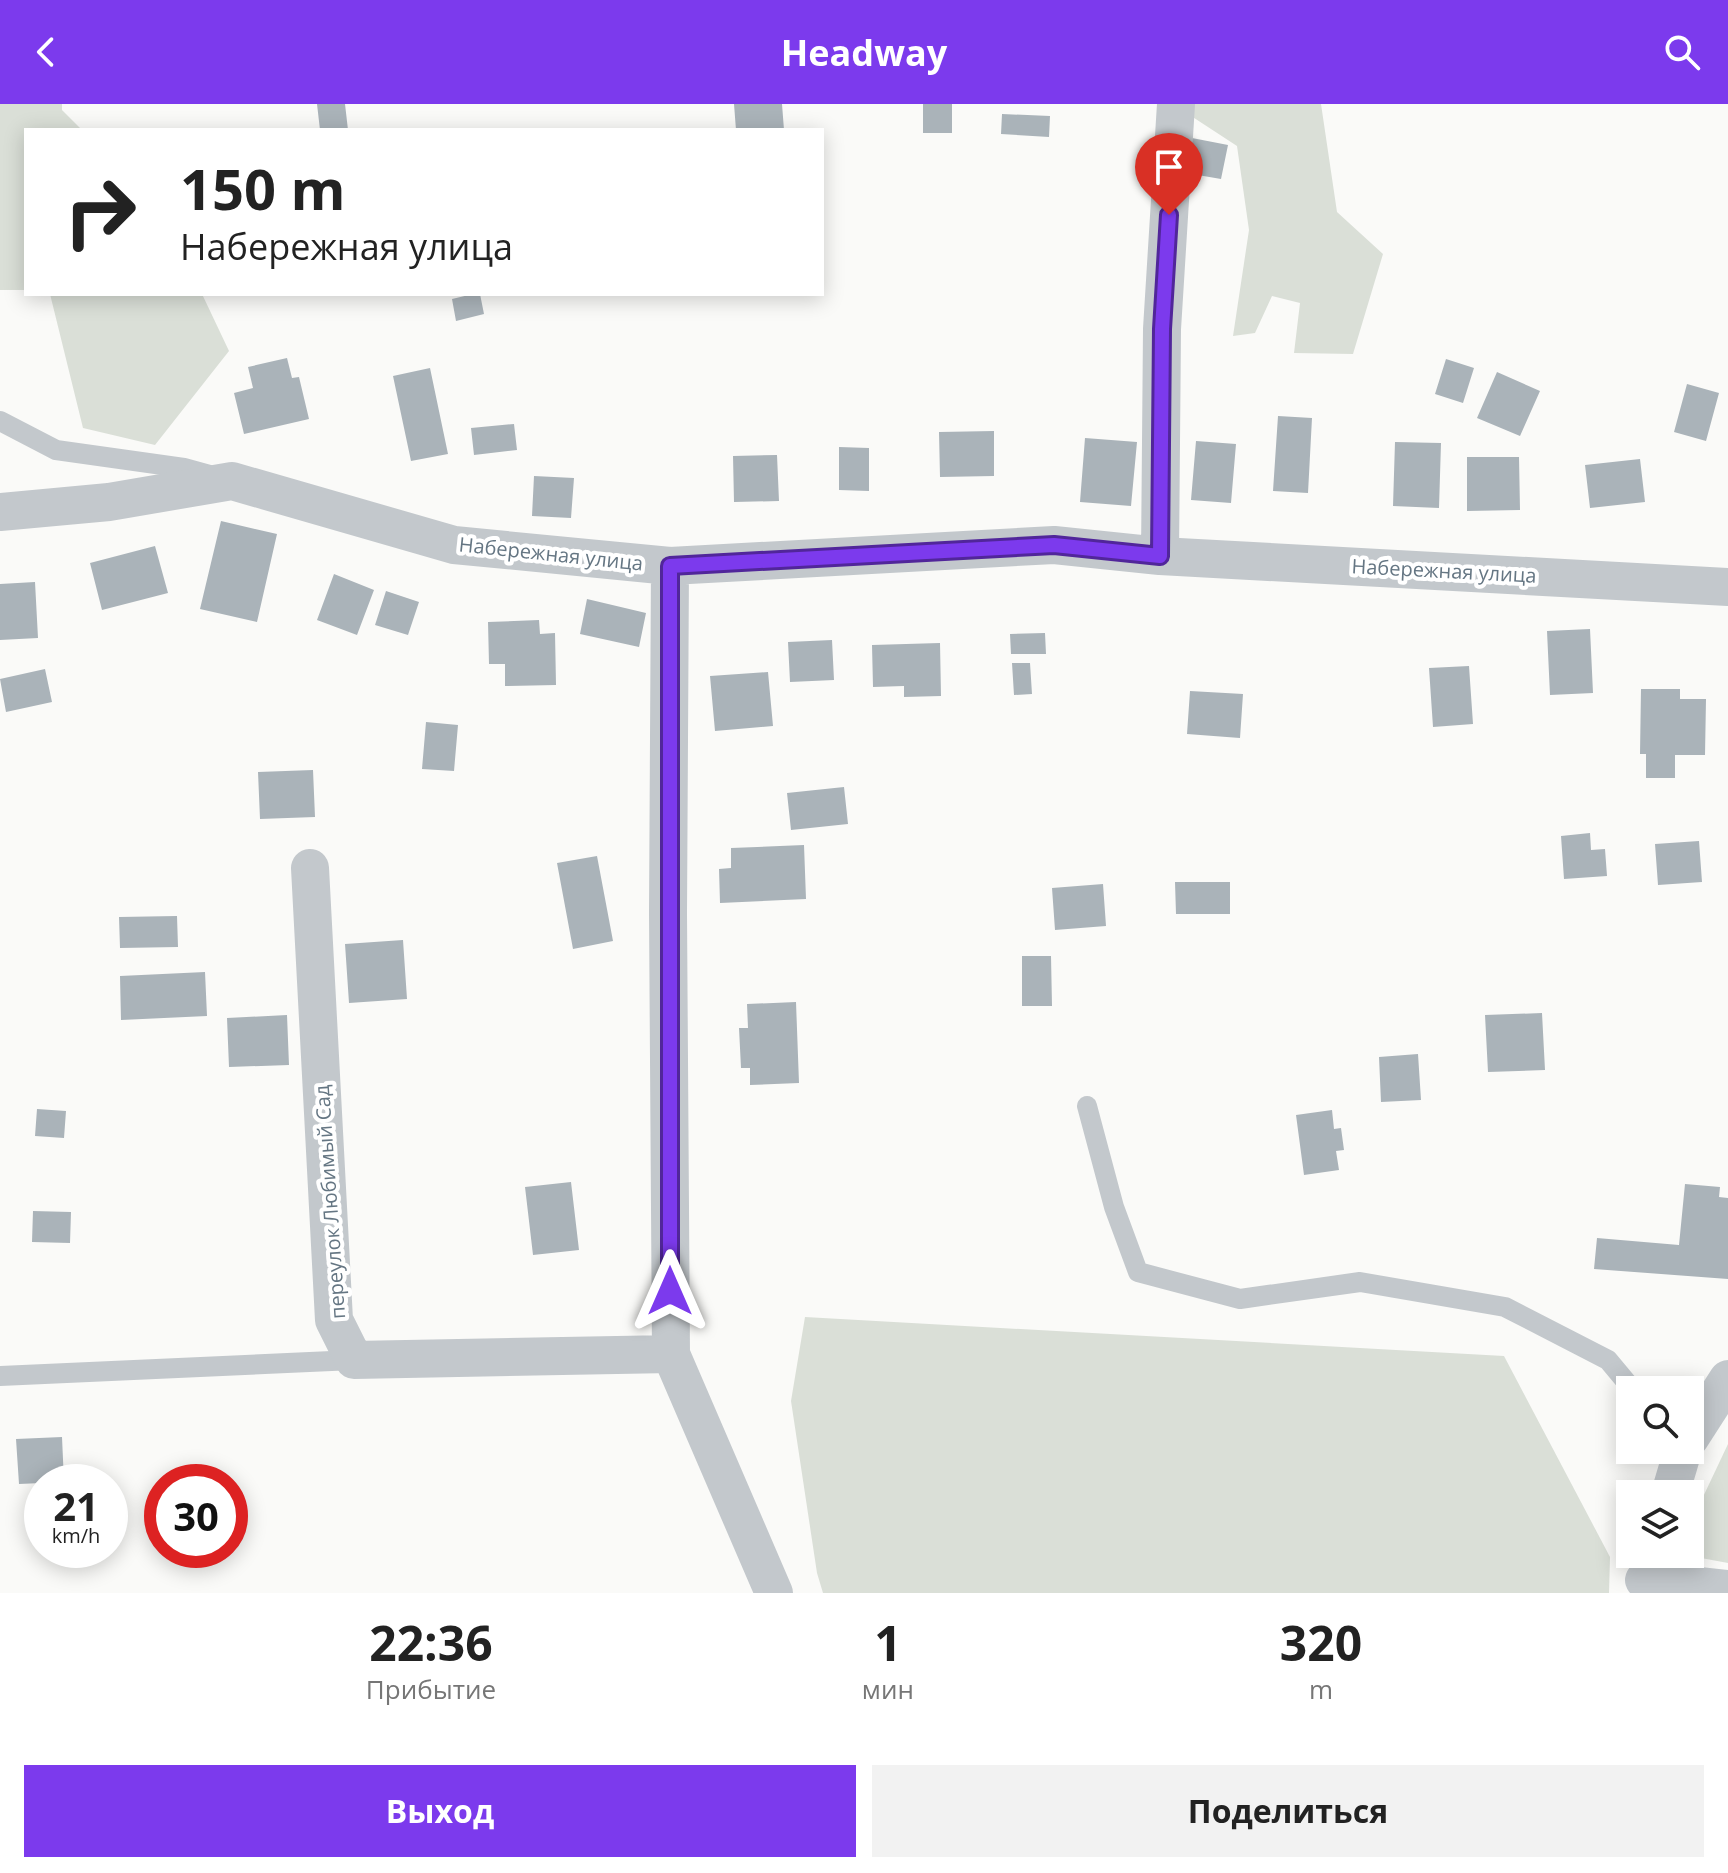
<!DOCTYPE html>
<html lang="ru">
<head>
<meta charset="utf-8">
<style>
	:root { --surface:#fff; --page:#f2f2f2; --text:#222; --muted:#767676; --accent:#7c3aed }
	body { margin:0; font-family:"Open Sans",sans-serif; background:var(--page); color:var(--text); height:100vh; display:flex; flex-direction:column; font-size:30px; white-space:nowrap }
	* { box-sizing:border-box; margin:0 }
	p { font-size:26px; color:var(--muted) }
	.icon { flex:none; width:44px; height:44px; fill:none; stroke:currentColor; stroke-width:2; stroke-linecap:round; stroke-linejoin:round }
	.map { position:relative; height:1489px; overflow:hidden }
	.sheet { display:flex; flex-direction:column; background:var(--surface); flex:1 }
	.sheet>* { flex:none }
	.banner { position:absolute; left:24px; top:24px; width:800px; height:168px; border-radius:0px; box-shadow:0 4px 20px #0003; background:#fff; color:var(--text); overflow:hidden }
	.fabs { position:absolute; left:1616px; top:1272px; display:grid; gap:16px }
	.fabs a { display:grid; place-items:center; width:88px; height:88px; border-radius:0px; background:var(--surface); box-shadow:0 4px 20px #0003; font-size:40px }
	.speed { position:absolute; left:24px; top:1360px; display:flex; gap:16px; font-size:40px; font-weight:700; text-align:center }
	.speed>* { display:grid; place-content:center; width:104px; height:104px; border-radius:50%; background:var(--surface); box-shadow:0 4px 20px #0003; line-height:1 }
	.speed small { font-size:20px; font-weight:400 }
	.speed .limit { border:12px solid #d22; background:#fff; color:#111 }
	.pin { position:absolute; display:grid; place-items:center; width:68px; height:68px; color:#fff; margin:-82px -34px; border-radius:50% 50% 50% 0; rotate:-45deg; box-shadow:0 0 8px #0007 }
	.pin .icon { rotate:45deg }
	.me { position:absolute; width:88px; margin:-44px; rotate:0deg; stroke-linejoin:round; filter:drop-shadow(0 0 6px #0008) }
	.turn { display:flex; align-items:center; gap:28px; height:168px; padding:0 24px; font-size:36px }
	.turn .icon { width:104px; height:104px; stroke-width:2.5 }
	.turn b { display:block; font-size:56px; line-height:68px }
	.eta { display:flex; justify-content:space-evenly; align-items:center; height:136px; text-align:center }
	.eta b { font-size:48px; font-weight:700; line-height:56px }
	.button { display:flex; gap:16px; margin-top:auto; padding:16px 24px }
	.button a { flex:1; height:92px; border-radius:0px; background:var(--accent); color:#fff; font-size:32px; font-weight:700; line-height:92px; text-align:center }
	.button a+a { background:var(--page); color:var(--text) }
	header { display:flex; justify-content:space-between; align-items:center; height:104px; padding:0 24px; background:var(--accent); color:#fff; font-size:36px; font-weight:700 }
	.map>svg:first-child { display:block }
	.green { fill:#dadfd7 }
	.building { fill:#aab3b9 }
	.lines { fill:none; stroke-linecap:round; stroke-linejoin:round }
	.lane { stroke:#c3c8cc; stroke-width:20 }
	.street { stroke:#c3c8cc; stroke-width:38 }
	.route-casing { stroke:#51269a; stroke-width:20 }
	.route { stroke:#7c3aed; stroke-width:14 }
	.labels { text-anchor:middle; stroke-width:8; stroke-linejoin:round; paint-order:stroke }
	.street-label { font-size:20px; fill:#657683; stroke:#fff }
</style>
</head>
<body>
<header><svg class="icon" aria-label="back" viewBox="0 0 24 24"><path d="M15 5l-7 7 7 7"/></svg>Headway<svg class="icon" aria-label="search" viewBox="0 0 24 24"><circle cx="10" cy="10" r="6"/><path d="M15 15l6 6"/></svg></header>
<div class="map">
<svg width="1728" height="1489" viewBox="0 0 1728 1489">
	<rect width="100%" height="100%" fill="#fafaf8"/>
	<!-- green -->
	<path class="green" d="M0,0H62V6L82,26H26V186H0Z
		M1187,0H1321L1337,108L1383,150L1353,250L1294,249L1300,199L1272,192L1255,229L1233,232L1249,126L1237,42L1185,8Z
		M50,190H202L229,247L155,341L83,324Z
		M805,1213L1504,1252L1610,1453L1609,1489H823L817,1469L791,1297Z
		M1728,1340V1459L1701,1454L1694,1412Z"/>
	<!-- building -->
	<path class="building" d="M317,0H345L348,26H320Z
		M734,0H782L784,26H736Z
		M923,0H952V29H923Z
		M1002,10L1050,12L1049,33L1001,30Z
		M1192,34L1228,41L1221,75L1186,69Z
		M473,190H480L484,210L456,217L452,195Z
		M287,254L292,274L299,273L309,315L244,330L234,289L253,284L248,263Z
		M1446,255L1474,264L1463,299L1435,290Z
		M430,264L448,350L411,357L393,272Z
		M1497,268L1540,287L1520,332L1477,314Z
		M1687,280L1719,289L1706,337L1674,328Z
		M1278,312L1312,314L1308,389L1273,387Z
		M514,320L517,346L474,351L471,324Z
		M994,327V372L940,373L939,328Z
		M1085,334L1137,338L1131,402L1080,398Z
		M1196,337L1236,340L1231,399L1191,396Z
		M1395,338L1441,339L1439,404L1393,402Z
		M839,343L869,344V387L839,386Z
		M777,351L779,397L734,398L733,352Z
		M1467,353H1519L1520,406L1467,407Z
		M1640,355L1645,398L1590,404L1585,361Z
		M534,372L574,374L571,414L532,412Z
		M221,417L277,430L257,518L200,505Z
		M155,442L168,489L102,506L90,459Z
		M334,470L374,486L357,531L317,516Z
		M35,478L38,534L0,536V480Z
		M386,487L419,498L408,531L375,521Z
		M587,495L646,509L639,543L580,530Z
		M539,516L540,530L555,529L556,581L505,582V560H489L488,518Z
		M1590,525L1593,589L1550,591L1547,527Z
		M1045,529L1046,550H1011L1010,530Z
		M832,536L834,576L790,578L788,538Z
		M940,539L941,592L904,593V582L873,583L872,541Z
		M1012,559H1030L1032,590L1014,591Z
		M1469,562L1473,620L1433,623L1429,564Z
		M45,565L52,598L6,608L0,575Z
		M768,568L773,622L715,627L710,572Z
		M1641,585H1680V595H1706L1705,651H1675V674H1646V650H1640Z
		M1190,587L1243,590L1240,634L1187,630Z
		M426,618L458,621L454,667L422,665Z
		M313,666L315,713L260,715L258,668Z
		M844,683L848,720L791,726L787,689Z
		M1590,729L1591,746L1605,745L1607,772L1564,775L1561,732Z
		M1699,737L1702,778L1658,781L1655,740Z
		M804,741L806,795L720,799L719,765L731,764V744Z
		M597,752L613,837L573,845L557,759Z
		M1175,778H1230V810H1176Z
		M1103,780L1106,822L1055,826L1052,784Z
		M177,812L178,843L120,844L119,813Z
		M403,836L407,895L349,899L345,840Z
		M1022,852H1051L1052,902H1022Z
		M205,868L207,912L121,916L120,872Z
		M796,898L799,979L750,981V964H741L739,924H748L747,900Z
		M1542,909L1545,966L1488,968L1485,911Z
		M287,911L289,961L229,963L227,914Z
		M1418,950L1421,996L1381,998L1379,953Z
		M37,1005L66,1007L64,1034L35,1032Z
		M1332,1006L1334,1025L1341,1024L1344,1046L1336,1047L1339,1066L1304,1071L1296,1011Z
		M571,1078L579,1146L533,1151L525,1083Z
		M1685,1080L1720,1083L1719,1093L1728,1094V1175L1594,1165L1597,1134L1679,1141Z
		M33,1107L71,1108L70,1139L32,1138Z
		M62,1333L64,1378L19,1380L16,1335Z"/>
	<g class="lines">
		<!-- lane -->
		<path class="lane" d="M0,317L56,346L184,364L213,372
			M1087,1002L1114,1103L1138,1168L1240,1195L1360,1178L1505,1203L1608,1256L1633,1286
			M0,1272L354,1256"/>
		<!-- street -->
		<path class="street" d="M0,408L109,398L232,377L454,441L670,462L1054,441L1160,452L1728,483
			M1160,452L1162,225L1176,0
			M670,462L668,809L671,1250L774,1489
			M310,764L334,1216L354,1256L671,1250
			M1690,1334L1728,1275
			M1670,1390L1683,1346
			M1644,1476L1728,1485"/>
	</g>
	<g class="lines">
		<!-- route casing -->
		<g class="route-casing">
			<path id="route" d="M670,1187V462L1054,441L1160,452L1162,225L1169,111"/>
		</g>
		<!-- route -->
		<use href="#route" class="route"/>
	</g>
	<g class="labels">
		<!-- street labels -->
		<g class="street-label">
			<text transform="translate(551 450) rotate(6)" y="7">Набережная улица</text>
			<text transform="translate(1444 467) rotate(3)" y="7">Набережная улица</text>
			<text transform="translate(330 1098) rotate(-94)" y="7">переулок Любимый Сад</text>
		</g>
	</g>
</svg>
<div class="fabs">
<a><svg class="icon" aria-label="search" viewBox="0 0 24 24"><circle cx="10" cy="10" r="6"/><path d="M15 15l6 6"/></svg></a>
<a><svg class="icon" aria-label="layers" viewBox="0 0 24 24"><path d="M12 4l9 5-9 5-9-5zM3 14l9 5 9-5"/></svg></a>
</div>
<div class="speed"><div>21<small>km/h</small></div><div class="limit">30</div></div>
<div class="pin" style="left:1169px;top:111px;background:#d93025"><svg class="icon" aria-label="arrive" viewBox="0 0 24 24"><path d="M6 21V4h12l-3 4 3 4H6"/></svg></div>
<svg class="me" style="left:670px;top:1187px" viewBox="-20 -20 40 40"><path d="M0-17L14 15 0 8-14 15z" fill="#7c3aed" stroke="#fff" stroke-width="4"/></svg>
<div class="banner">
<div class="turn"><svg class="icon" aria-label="right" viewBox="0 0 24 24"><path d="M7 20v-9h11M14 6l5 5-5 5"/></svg><div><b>150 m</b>Набережная улица</div></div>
</div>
</div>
<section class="sheet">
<div class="eta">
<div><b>22:36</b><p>Прибытие</p></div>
<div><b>1</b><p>мин</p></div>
<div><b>320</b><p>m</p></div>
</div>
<div class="button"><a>Выход</a><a>Поделиться</a></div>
</section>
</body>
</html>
